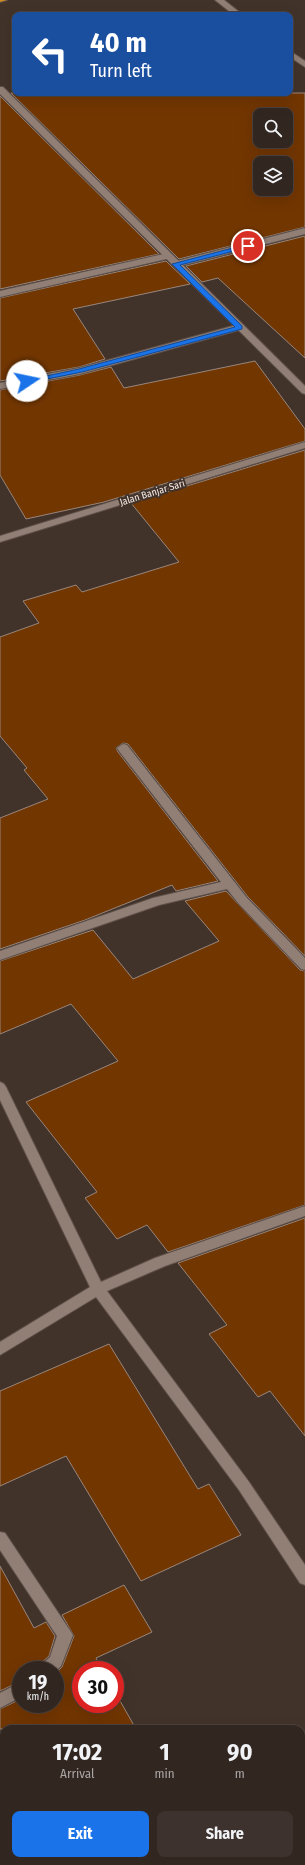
<!DOCTYPE html>
<html lang="en">
<head>
<meta charset="utf-8">
<style>
	:root { --surface:#322620; --page:#3d322d; --text:#f1f3f6; --muted:#a8a5a5; --line:#4d433e; --accent:#1a73e8 }
	body { margin:0; font-family:"Fira Sans Condensed",sans-serif; background:var(--page); color:var(--text); height:100vh; display:flex; flex-direction:column; font-size:15px; white-space:nowrap }
	* { box-sizing:border-box; margin:0 }
	p { font-size:13px; color:var(--muted) }
	.icon { flex:none; width:22px; height:22px; fill:none; stroke:currentColor; stroke-width:2; stroke-linecap:round; stroke-linejoin:round }
	.map { position:relative; flex:1; overflow:hidden }
	.sheet { position:absolute; left:0px; top:1725px; width:305px; height:140px; display:flex; flex-direction:column; background:var(--surface); border-radius:12px 12px 0 0; box-shadow:0 4px 16px #0002,0 0 0 1px var(--line) }
	.sheet>* { flex:none }
	.hud { position:absolute; left:12px; top:12px; width:281px; height:84px; border-radius:8px; box-shadow:0 4px 16px #0002,0 0 0 1px var(--line); background:#1a4fa0; color:#fff; overflow:hidden }
	.tools { position:absolute; left:253px; top:108px; display:grid; gap:8px }
	.tools a { display:grid; place-items:center; width:40px; height:40px; border-radius:8px; background:var(--surface); box-shadow:0 4px 16px #0002,0 0 0 1px var(--line); font-size:20px }
	.speed { position:absolute; left:12px; top:1661px; display:flex; gap:8px; font-size:20px; font-weight:700; text-align:center }
	.speed>* { display:grid; place-content:center; width:52px; height:52px; border-radius:50%; background:var(--surface); box-shadow:0 4px 16px #0002,0 0 0 1px var(--line); line-height:1 }
	.speed small { font-size:10px; font-weight:400 }
	.speed .limit { border:6px solid #d22; background:#fff; color:#111 }
	.pin { position:absolute; display:grid; place-items:center; width:34px; height:34px; color:#fff; margin:-17px; border:2px solid #fff; border-radius:50%; box-shadow:0 1px 4px #0007 }
	.me { position:absolute; width:44px; margin:-22px; rotate:79deg; stroke-linejoin:round; filter:drop-shadow(0 0 3px #0008) }
	.turn { display:flex; align-items:center; gap:14px; height:84px; padding:0 12px; font-size:18px }
	.turn .icon { width:52px; height:52px; stroke-width:2.5 }
	.turn b { display:block; font-size:28px; line-height:34px }
	.eta { display:flex; justify-content:space-evenly; align-items:center; height:68px; text-align:center }
	.eta b { font-size:24px; font-weight:700; line-height:28px }
	.button { display:flex; gap:8px; margin-top:auto; padding:8px 12px }
	.button a { flex:1; height:46px; border-radius:8px; background:var(--accent); color:#fff; font-size:16px; font-weight:700; line-height:46px; text-align:center }
	.button a+a { background:var(--page); color:var(--text) }
	.map>svg:first-child { display:block }
	.building { fill:#723601; stroke:#98867c; fill-rule:evenodd }
	.lines { fill:none; stroke-linecap:round; stroke-linejoin:round }
	.street-casing { stroke:#5e5049; stroke-width:2 }
	.secondary-casing { stroke:#5e5049; stroke-width:2 }
	.highway-casing { stroke:#5e5049; stroke-width:2 }
	.street { fill:#917f75; fill-rule:evenodd }
	.secondary { fill:#917f75; fill-rule:evenodd }
	.highway { fill:#cc8c20; fill-rule:evenodd }
	.route { fill:#1a73e8; stroke:#114b97 }
	.labels { text-anchor:middle; stroke-width:4; stroke-linejoin:round; paint-order:stroke }
	.street-label { font-size:10px; fill:#f4eae4; stroke:#42332a }
</style>
</head>
<body>
<div class="map">
<svg width="305" height="1865" viewBox="0 0 305 1865">
	<rect width="100%" height="100%" fill="#42332a"/>
	<!-- building -->
	<path class="building" d="M11,93H305V227L179,259ZM260,115H286V141H260ZM260,163H286V189H260Z
		M0,96L159,254L0,289Z
		M305,236V358L218,278L202,282L186,266Z
		M166,261L190,284L73,309L105,359L79,367L0,381V298Z
		M255,361L305,429V441L104,502L26,519L0,475V390L80,375L111,367L124,388Z
		M305,450V956L248,897L128,744L123,743L116,748L118,752L218,881L176,891L172,885L85,920L0,949V818L48,799L24,770L27,768L0,736V637L39,623L23,601L76,585L82,592L179,562L131,503Z
		M226,891L300,970L305,971V1205L168,1252L147,1225L117,1239L85,1198L97,1192L26,1102L118,1061L71,1004L0,1034V961L93,930L133,979L219,941L185,901Z
		M305,1218V1436L270,1391L258,1397L209,1334L227,1325L178,1263Z
		M109,1344L198,1489L209,1484L241,1535L141,1581L66,1456L0,1486V1391Z
		M0,1566L34,1628L46,1622L55,1636L49,1656L40,1664L37,1670H21V1681L0,1691Z
		M124,1585L152,1632L96,1658L102,1670H81V1704H115V1692L136,1729H0V1709L21,1699V1704H55V1674L62,1667L74,1636L62,1615Z"/>
	<g class="lines">
		<!-- street casing -->
		<g class="street-casing">
			<path id="street" d="M215,0H224L243,15H234Z
				M290,51L305,61V67L290,57Z
				M305,228V234L176,267L172,264L173,262Z
				M168,253L172,256L171,258L0,297V291Z
				M240,324L245,327L243,329L80,374L0,389V383L79,368Z
				M123,744L127,745L247,898L305,958V970L301,969L239,904L227,889L159,905L0,960V951L153,898L221,882L119,751L117,748Z
				M0,1082L4,1084L6,1087L101,1282L155,1258L305,1206V1216L165,1266L107,1291L249,1482L305,1565V1585L300,1583L239,1490L96,1297L0,1355V1342L90,1287L0,1100Z
				M0,1532L5,1533L73,1635L61,1666L55,1672V1670H38L41,1665L50,1657L57,1636L0,1550Z
				M21,1682V1697L0,1708V1693Z"/>
		</g>
		<!-- secondary casing -->
		<g class="secondary-casing">
			<path id="secondary" d="M0,87H3L305,386V394L302,393L0,94Z
				M305,442V448L0,542V536Z"/>
		</g>
		<!-- highway casing -->
		<g class="highway-casing">
			<path id="highway" d="M0,0H7L0,2Z"/>
		</g>
		<!-- street -->
		<use href="#street" class="street"/>
		<!-- secondary -->
		<use href="#secondary" class="secondary"/>
		<!-- highway -->
		<use href="#highway" class="highway"/>
	</g>
	<!-- route -->
	<path class="route" d="M248,244L251,246L250,247L180,265L242,326V329L82,372L27,383L23,381L79,369L235,327L172,264Z"/>
	<g class="labels">
		<!-- street labels -->
		<g class="street-label">
			<text transform="translate(152 492) rotate(-17)" y="4">Jalan Banjar Sari</text>
		</g>
	</g>
</svg>
<div class="tools">
<a><svg class="icon" aria-label="search" viewBox="0 0 24 24"><circle cx="10" cy="10" r="6"/><path d="M15 15l6 6"/></svg></a>
<a><svg class="icon" aria-label="layers" viewBox="0 0 24 24"><path d="M12 4l9 5-9 5-9-5zM3 14l9 5 9-5"/></svg></a>
</div>
<div class="speed"><div>19<small>km/h</small></div><div class="limit">30</div></div>
<div class="pin" style="left:248px;top:246px;background:#d93025"><svg class="icon" aria-label="arrive" viewBox="0 0 24 24"><path d="M6 21V4h12l-3 4 3 4H6"/></svg></div>
<svg class="me" style="left:27px;top:381px" viewBox="-20 -20 40 40"><circle r="19" fill="#fff"/><path d="M0-13L10 11 0 6-10 11z" fill="#1a73e8"/></svg>
<div class="hud">
<div class="turn"><svg class="icon" aria-label="left" viewBox="0 0 24 24"><path d="M17 20v-9H6M10 6l-5 5 5 5"/></svg><div><b>40 m</b>Turn left</div></div>
</div>
<section class="sheet">
<div class="eta">
<div><b>17:02</b><p>Arrival</p></div>
<div><b>1</b><p>min</p></div>
<div><b>90</b><p>m</p></div>
</div>
<div class="button"><a>Exit</a><a>Share</a></div>
</section>
</div>
</body>
</html>
